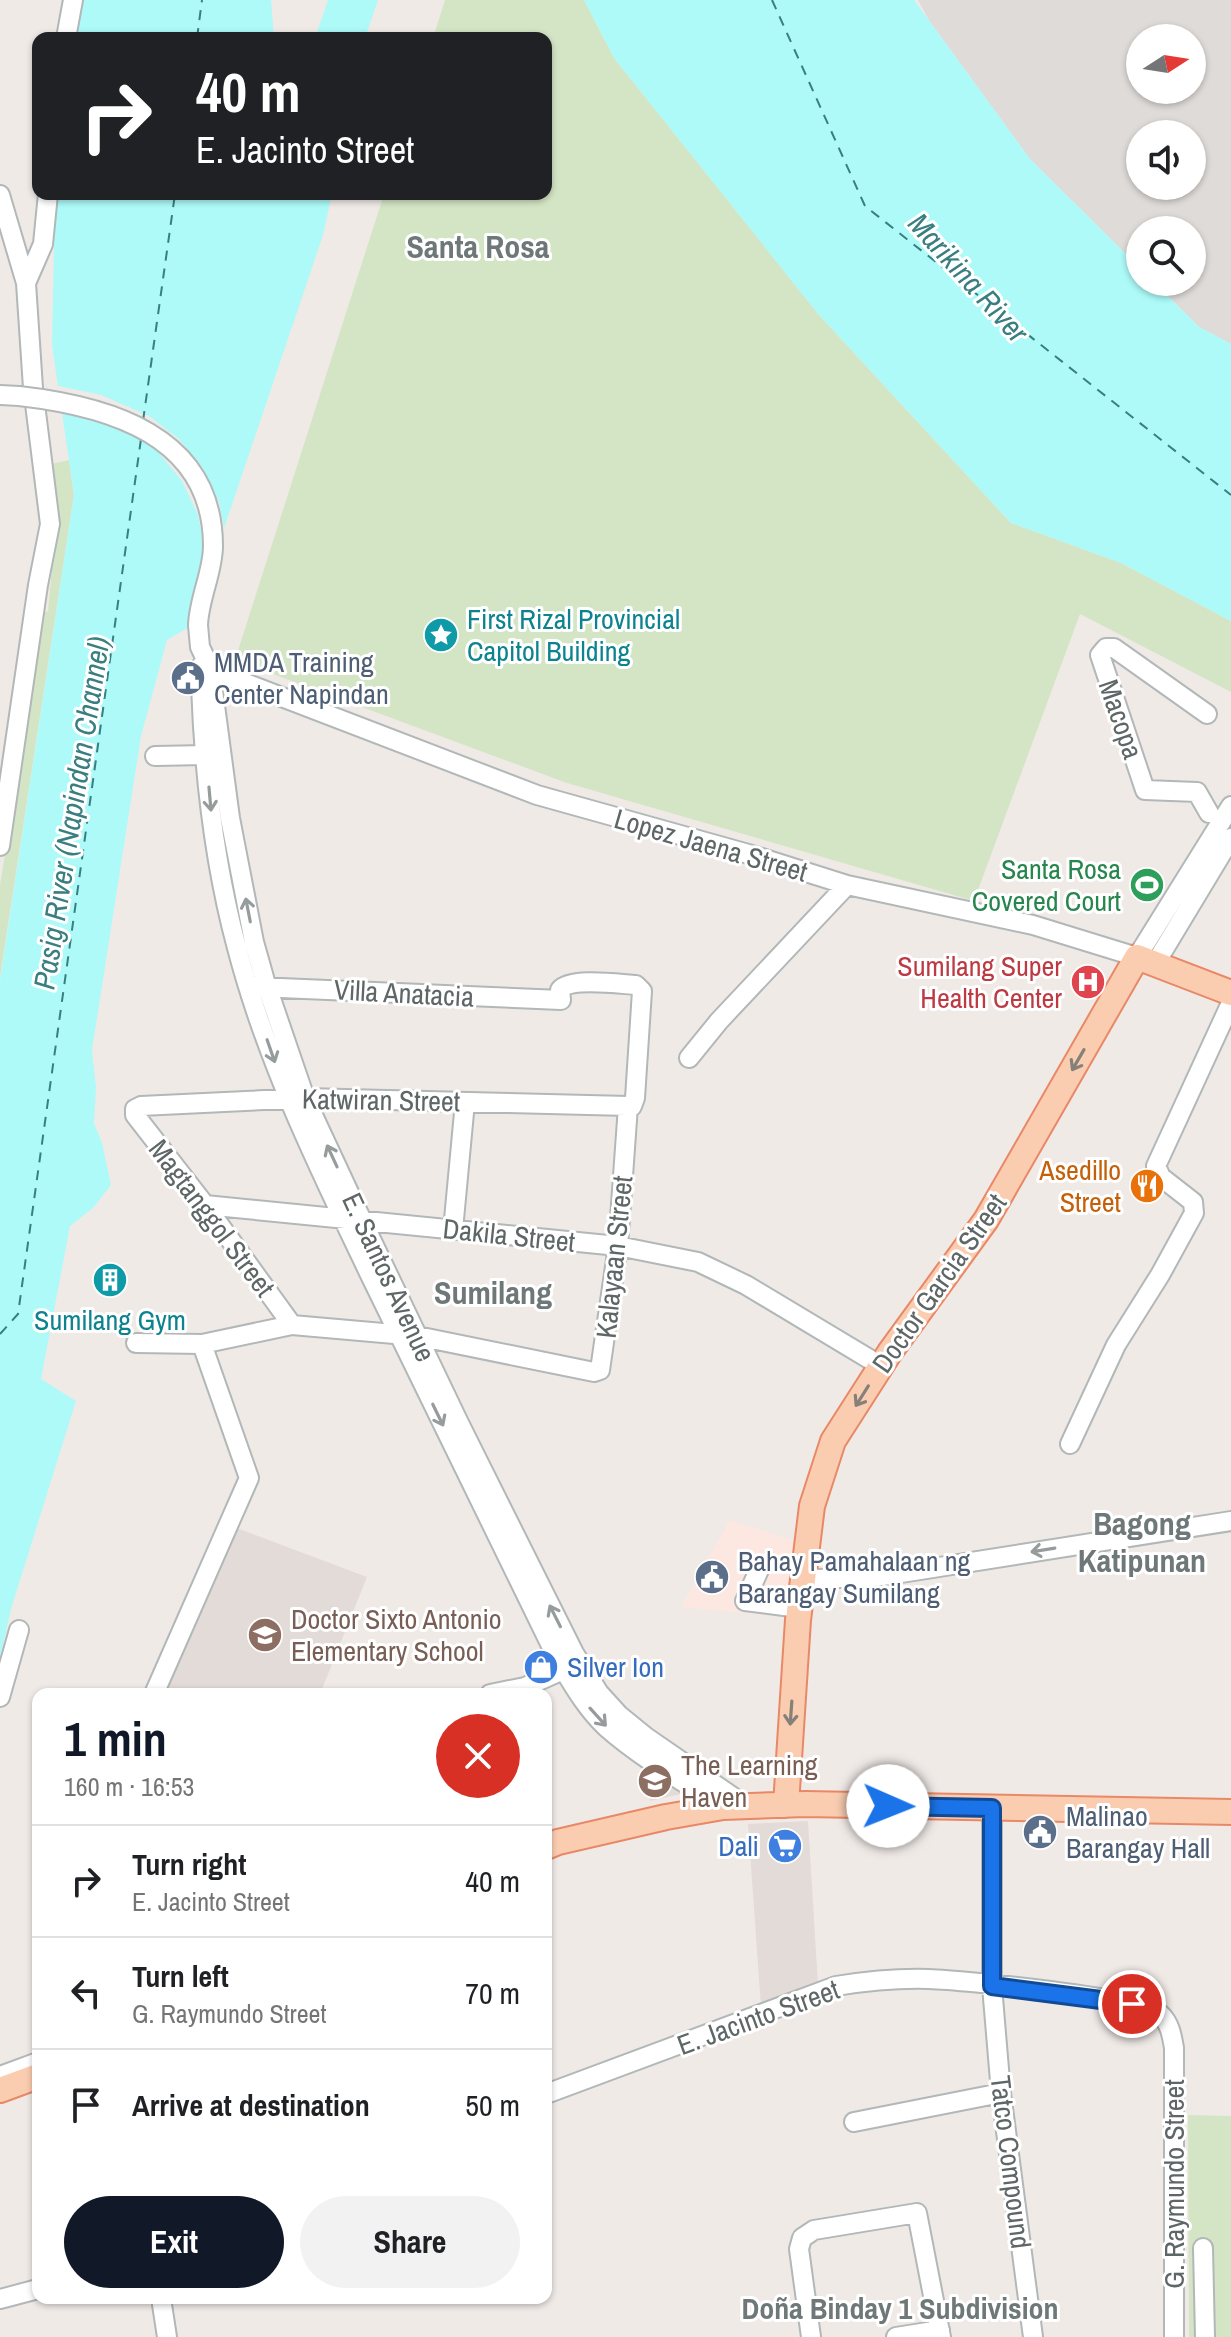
<!DOCTYPE html>
<html lang="en">
<head>
<meta charset="utf-8">
<style>
	:root { --surface:#fff; --page:#f2f2f2; --text:#202124; --muted:#757577; --line:#e0e0e0; --accent:#111827 }
	body { margin:0; font-family:"Archivo Narrow",sans-serif; background:var(--page); color:var(--text); height:100vh; display:flex; flex-direction:column; font-size:30px; white-space:nowrap }
	* { box-sizing:border-box; margin:0 }
	p { font-size:26px; color:var(--muted) }
	.icon { flex:none; width:44px; height:44px; fill:none; stroke:currentColor; stroke-width:2; stroke-linecap:round; stroke-linejoin:round }
	.map { position:relative; flex:1; overflow:hidden }
	.panel { position:absolute; left:32px; top:1688px; width:520px; height:616px; display:flex; flex-direction:column; background:var(--surface); border-radius:16px; box-shadow:0 2px 6px #0004 }
	.panel>* { flex:none }
	.banner { position:absolute; left:32px; top:32px; width:520px; height:168px; border-radius:16px; box-shadow:0 2px 6px #0004; background:#202124; color:#fff; overflow:hidden }
	.needle { width:52px; rotate:78deg }
	.buttons { position:absolute; left:1126px; top:24px; display:grid; gap:16px }
	.buttons a { display:grid; place-items:center; width:80px; height:80px; border-radius:50%; background:var(--surface); box-shadow:0 2px 6px #0004; font-size:40px }
	.pin { position:absolute; display:grid; place-items:center; width:68px; height:68px; color:#fff; margin:-34px; border:4px solid #fff; border-radius:50%; box-shadow:0 2px 8px #0007 }
	.me { position:absolute; width:88px; margin:-44px; rotate:91deg; stroke-linejoin:round; filter:drop-shadow(0 0 6px #0008) }
	.turn { display:flex; align-items:center; gap:28px; height:168px; padding:0 32px; font-size:36px }
	.turn .icon { width:104px; height:104px; stroke-width:2.5 }
	.turn b { display:block; font-size:56px; line-height:68px }
	.round { display:grid; place-items:center; flex:none; width:84px; height:84px; border-radius:42px; background:var(--page) }
	.head { display:flex; align-items:center; justify-content:space-between; height:136px; padding:0 32px }
	h1 { font-size:48px; font-weight:800; line-height:60px; color:var(--accent) }
	.primary-button { display:flex; gap:16px; margin-top:auto; padding:16px 32px }
	.primary-button a { flex:1; height:92px; border-radius:48px; background:var(--accent); color:#fff; font-size:32px; font-weight:800; line-height:92px; text-align:center }
	.primary-button a+a { background:var(--page); color:var(--text) }
	ul { padding:0; list-style:none }
	li { display:flex; align-items:center; gap:24px; height:112px; padding:0 32px; border-top:2px solid var(--line) }
	li div { flex:1 }
	li b { display:block; font-size:30px }
	li em { font-style:normal }
	.map>svg:first-child { display:block }
	.commercial { fill:#fce8e0 }
	.industrial { fill:#dfdbd9; fill-rule:evenodd }
	.education { fill:#e2dbd8 }
	.green { fill:#d4e5c5 }
	.water { fill:#adfaf8 }
	.pier { fill:#f0eae7 }
	.lines { fill:none; stroke-linecap:round; stroke-linejoin:round }
	.ferry { stroke:#397e81; stroke-width:2; stroke-dasharray:10 8; stroke-linecap:butt }
	.minor-casing { stroke:#b2b7b8; stroke-width:22 }
	.major-casing { stroke:#e98866; stroke-width:28 }
	.minor { stroke:#fff; stroke-width:18 }
	.major { stroke:#facdb1; stroke-width:24 }
	.minor-bridge-casing { stroke:#b2b7b8; stroke-width:22; stroke-linecap:butt }
	.minor-bridge { stroke:#fff; stroke-width:18 }
	.oneway { stroke:#969c9c }
	.oneway2 { stroke:#858079 }
	.route-casing { stroke:#114b97; stroke-width:20 }
	.route { stroke:#1a73e8; stroke-width:14 }
	.labels { text-anchor:middle; stroke-width:6; stroke-linejoin:round; paint-order:stroke }
	.culture-label { font-size:28px; fill:#0d838f; stroke:#fff; text-anchor:start }
	.service-label { font-size:28px; fill:#4e5e75; stroke:#fff; text-anchor:start }
	.street-label { font-size:28px; fill:#5e6666; stroke:#fff }
	.leisure-label { font-size:28px; fill:#27864d; stroke:#fff; text-anchor:end }
	.health-label { font-size:28px; fill:#be3a42; stroke:#fff; text-anchor:end }
	.food-label { font-size:28px; fill:#c56008; stroke:#fff; text-anchor:end }
	.education-label { font-size:28px; fill:#785e54; stroke:#fff; text-anchor:start }
	.shop-label { font-size:28px; fill:#366cbe; stroke:#fff; text-anchor:start }
	.water-label { font-size:30px; font-style:italic; fill:#397e81; stroke:#fff }
	.neighbourhood-label { font-size:30px; font-weight:bold; fill:#6f7878; stroke:#fff }
	.quarter-label { font-size:32px; font-weight:bold; fill:#6f7878; stroke:#fff }
</style>
</head>
<body>
<div class="map">
<svg width="1231" height="2337" viewBox="0 0 1231 2337">
	<rect width="100%" height="100%" fill="#f0eae7"/>
	<!-- commercial -->
	<path class="commercial" d="M730,1520L798,1542L789,1617L681,1607Z"/>
	<!-- industrial -->
	<path class="industrial" d="M918,0H1231V344L1199,327L1154,282H1192V230H1140V268L1030,159L928,19ZM1140,38H1192V90H1140ZM1140,134H1192V186H1140Z"/>
	<!-- education -->
	<path class="education" d="M234,1527L367,1577L320,1694H161Z
		M644,1767L681,1794L650,1801Z
		M808,1821L818,1985L761,2007L748,1824Z"/>
	<!-- green -->
	<path class="green" d="M445,0H584L614,58L819,315L1011,523L1121,563L1231,621V692L1080,614L974,901L567,783L235,660L384,194H546V38H433Z
		M69,460L74,495L0,977V885L42,623L44,613L48,611L56,524L47,465Z
		M1188,2115L1231,2116V2337H1189Z"/>
	<!-- water -->
	<path class="water" d="M77,0H271L274,38H69Z
		M328,0H378L365,38H315Z
		M584,0H914L1030,159L1140,268V282H1154L1199,327L1231,344V621L1121,563L1011,523L819,315L614,58Z
		M55,194H332L323,235L191,626L167,640L141,736L92,1050L96,1088L94,1123L102,1143L111,1185L93,1208L70,1226L41,1379L76,1401L11,1609L0,1659V980L74,495L52,345Z"/>
	<!-- pier -->
	<path class="pier" d="M54,385L101,395L149,416L179,439L203,468L219,502L225,533L196,624L205,553L198,515L182,481L158,452L143,440L110,421L58,410Z"/>
	<g class="lines">
		<!-- ferry -->
		<path class="ferry" d="M772,0L865,206L1231,495
			M197,38L202,0
			M143,421L175,194
			M0,1334L18,1314L141,439"/>
		<!-- minor casing -->
		<g class="minor-casing">
			<path id="minor" d="M66,38L73,0
				M0,195L26,283L33,388L50,524L38,585L0,846
				M26,283L43,244L48,194
				M0,395L19,396
				M198,625L200,647L210,668L230,818L254,942L265,981L305,1098L358,1212L459,1423L574,1653L599,1693L619,1715L646,1737L746,1806
				M201,666L537,795L752,855L847,885L1033,925L1137,957L1231,806
				M201,685C204,772 214,863 237,948C267,1063 320,1170 371,1277C433,1406 496,1534 559,1662C573,1685 586,1708 606,1727C641,1758 684,1782 723,1807
				M1207,714L1114,648H1106L1100,655L1145,790L1197,792L1209,813
				M155,756L206,755
				M1155,964L1231,838
				M257,987L561,1000L560,990C570,977 619,984 636,985L642,991L635,1098L632,1106H628
				M689,1058L719,1021L847,885
				M205,1205L618,1246L698,1262L746,1285L881,1366
				M453,1230L465,1102
				M292,1325L205,1205L135,1115V1109L141,1106L305,1098L628,1106
				M136,1343L202,1344L292,1325L417,1336L594,1372L600,1370L618,1246L628,1106
				M1070,1444L1116,1345L1160,1275L1194,1213L1193,1202L1161,1177L1156,1166L1231,1003
				M759,1570L745,1601L799,1608
				M803,1577L819,1579L882,1576L1231,1521
				M154,1694L249,1478L202,1344
				M490,1694L525,1687L563,1670
				M0,1697L19,1630
				M992,1808V1986L1001,2093L1033,2337
				M0,2076L38,2062
				M546,2094L836,1986C867,1981 898,1978 929,1979C962,1980 1143,1998 1160,2014C1170,2023 1172,2036 1174,2048V2337
				M854,2122L1001,2093
				M1203,2248L1205,2337
				M161,2298L167,2337
				M0,2299L38,2289
				M811,2337L799,2249L802,2238L814,2230L917,2213L941,2337
				M896,2337L940,2330"/>
		</g>
		<!-- major casing -->
		<g class="major-casing">
			<path id="major" d="M786,1805L798,1620L812,1506L833,1441L890,1352L986,1220L1137,957L1231,993
				M546,1847L558,1842L666,1817L723,1807L805,1804L1231,1812
				M0,2090L38,2076"/>
		</g>
		<!-- minor -->
		<use href="#minor" class="minor"/>
		<!-- major -->
		<use href="#major" class="major"/>
		<!-- minor-bridge casing -->
		<g class="minor-bridge-casing">
			<path id="minor-bridge" d="M19,396C108,406 213,435 213,546C213,572 199,598 198,625"/>
		</g>
		<!-- minor-bridge -->
		<use href="#minor-bridge" class="minor-bridge"/>
	</g>
	<!-- one-way arrows -->
	<defs><path id="oneway-shaft" d="M-6 0H5M1.5-3L5.5 0L1.5 3" fill="none" stroke-width="1.6" stroke-linecap="round" stroke-linejoin="round" transform="scale(2)"/></defs>
	<g class="oneway">
		<use href="#oneway-shaft" transform="translate(210 799) rotate(85)"/>
		<use href="#oneway-shaft" transform="translate(248 910) rotate(-101)"/>
		<use href="#oneway-shaft" transform="translate(271 1051) rotate(71)"/>
		<use href="#oneway-shaft" transform="translate(332 1156) rotate(-115)"/>
		<use href="#oneway-shaft" transform="translate(438 1415) rotate(64)"/>
		<use href="#oneway-shaft" transform="translate(1043 1550) rotate(171)"/>
		<use href="#oneway-shaft" transform="translate(555 1616) rotate(-117)"/>
		<use href="#oneway-shaft" transform="translate(598 1717) rotate(48)"/>
	</g>
	<g class="oneway2">
		<use href="#oneway-shaft" transform="translate(1078 1060) rotate(120)"/>
		<use href="#oneway-shaft" transform="translate(862 1396) rotate(122)"/>
		<use href="#oneway-shaft" transform="translate(791 1713) rotate(94)"/>
	</g>
	<g class="lines">
		<!-- route casing -->
		<g class="route-casing">
			<path id="route" d="M888,1806L992,1808V1986L1132,2004"/>
		</g>
		<!-- route -->
		<use href="#route" class="route"/>
	</g>
	<!-- icons -->
	<defs>
		<g id="sight-disc" transform="scale(1.8)"><circle r="9.5" fill="#0f9aa8" stroke="#fff"/><path d="M0-6L1.8-2.2L6-1.7L2.9 1.2L3.7 5.4L0 3.3L-3.7 5.4L-2.9 1.2L-6-1.7L-1.8-2.2Z" fill="#fff"/></g>
		<g id="civic-disc" transform="scale(1.8)"><circle r="9.5" fill="#5c6f8a" stroke="#fff"/><path d="M-.6-6.5H3V-4.5H.6V-3L4-1V1h2V6H-6V1h2V-1L-.6-3ZM-1.2 2.5V6h2.4V2.5Z" fill="#fff"/></g>
		<g id="stadium-disc" transform="scale(1.8)"><circle r="9.5" fill="#2e9e5b" stroke="#fff"/><path d="M0-5a6.5 5 0 1 0 0 10a6.5 5 0 1 0 0-10ZM-3.5-1.8h7v3.6h-7Z" fill="#fff"/></g>
		<g id="hospital-disc" transform="scale(1.8)"><circle r="9.5" fill="#e0444e" stroke="#fff"/><path d="M-5-5h3v3.5h4V-5h3V5h-3V1.5h-4V5h-3Z" fill="#fff"/></g>
		<g id="restaurant-disc" transform="scale(1.8)"><circle r="9.5" fill="#e8710a" stroke="#fff"/><path d="M-5-6h1v4h1v-4h1v4h1v-4h1v5L-1.5 .5V6h-2V.5L-5-1ZM5-6V6H3V1.5H1.5Q1.5-4 5-6Z" fill="#fff"/></g>
		<g id="building-disc" transform="scale(1.8)"><circle r="9.5" fill="#0f9aa8" stroke="#fff"/><path d="M-4-6H4V6H1V3H-1V6H-4ZM-2.5-4.3h1.7v1.8h-1.7ZM.8-4.3h1.7v1.8H.8ZM-2.5-1h1.7V.8h-1.7ZM.8-1h1.7V.8H.8Z" fill="#fff"/></g>
		<g id="school-disc" transform="scale(1.8)"><circle r="9.5" fill="#8d6e63" stroke="#fff"/><path d="M0-5L7-2L0 1L-7-2ZM-4 1L0 2.5L4 1V4Q0 6-4 4Z" fill="#fff"/></g>
		<g id="shop-disc" transform="scale(1.8)"><circle r="9.5" fill="#3f7fe0" stroke="#fff"/><path d="M-5-2.5h2.3a2.7 3.5 0 0 1 5.4 0H5L5.5 6h-11ZM-1.5-2.5h3a1.5 2.3 0 0 0-3 0Z" fill="#fff"/></g>
		<g id="supermarket-disc" transform="scale(1.8)"><circle r="9.5" fill="#3f7fe0" stroke="#fff"/><path d="M-6-5.5h2.5l.6 2H6L4.5 2H-2.5L-4.4-4H-6ZM-1.5 3.2a1.3 1.3 0 1 0 .1 0ZM3 3.2a1.3 1.3 0 1 0 .1 0Z" fill="#fff"/></g>
	</defs>
	<g fill-rule="evenodd">
		<use href="#sight-disc" x="441" y="635"/>
		<use href="#civic-disc" x="188" y="678"/>
		<use href="#stadium-disc" x="1147" y="885"/>
		<use href="#hospital-disc" x="1088" y="982"/>
		<use href="#restaurant-disc" x="1147" y="1186"/>
		<use href="#building-disc" x="110" y="1280"/>
		<use href="#civic-disc" x="712" y="1577"/>
		<use href="#school-disc" x="265" y="1635"/>
		<use href="#shop-disc" x="541" y="1667"/>
		<use href="#school-disc" x="655" y="1781"/>
		<use href="#civic-disc" x="1040" y="1832"/>
		<use href="#supermarket-disc" x="785" y="1846"/>
	</g>
	<g class="labels">
		<!-- culture labels -->
		<g class="culture-label">
			<text x="467" y="629">First Rizal Provincial<tspan x="467" dy="32">Capitol Building</tspan></text>
			<text x="110" y="1330" text-anchor="middle">Sumilang Gym</text>
		</g>
		<!-- service labels -->
		<g class="service-label">
			<text x="214" y="672">MMDA Training<tspan x="214" dy="32">Center Napindan</tspan></text>
			<text x="738" y="1571">Bahay Pamahalaan ng<tspan x="738" dy="32">Barangay Sumilang</tspan></text>
			<text x="1066" y="1826">Malinao<tspan x="1066" dy="32">Barangay Hall</tspan></text>
		</g>
		<!-- street labels -->
		<g class="street-label">
			<text transform="translate(1121 719) rotate(71)" y="10">Macopa</text>
			<text transform="translate(711 845) rotate(16)" y="10">Lopez Jaena Street</text>
			<text transform="translate(404 993) rotate(3)" y="10">Villa Anatacia</text>
			<text transform="translate(381 1100) rotate(1)" y="10">Katwiran Street</text>
			<text transform="translate(212 1218) rotate(53)" y="10">Magtanggol Street</text>
			<text transform="translate(509 1235) rotate(6)" y="10">Dakila Street</text>
			<text transform="translate(614 1257) rotate(-84)" y="10">Kalayaan Street</text>
			<text transform="translate(389 1277) rotate(65)" y="10">E. Santos Avenue</text>
			<text transform="translate(939 1283) rotate(-55)" y="10">Doctor Garcia Street</text>
			<text transform="translate(758 2017) rotate(-20)" y="10">E. Jacinto Street</text>
			<text transform="translate(1011 2162) rotate(83)" y="10">Tatco Compound</text>
			<text transform="translate(1174 2184) rotate(-90)" y="10">G. Raymundo Street</text>
		</g>
		<!-- leisure labels -->
		<g class="leisure-label">
			<text x="1121" y="879">Santa Rosa<tspan x="1121" dy="32">Covered Court</tspan></text>
		</g>
		<!-- health labels -->
		<g class="health-label">
			<text x="1062" y="976">Sumilang Super<tspan x="1062" dy="32">Health Center</tspan></text>
		</g>
		<!-- food labels -->
		<g class="food-label">
			<text x="1121" y="1180">Asedillo<tspan x="1121" dy="32">Street</tspan></text>
		</g>
		<!-- education labels -->
		<g class="education-label">
			<text x="291" y="1629">Doctor Sixto Antonio<tspan x="291" dy="32">Elementary School</tspan></text>
			<text x="681" y="1775">The Learning<tspan x="681" dy="32">Haven</tspan></text>
		</g>
		<!-- shop labels -->
		<g class="shop-label">
			<text x="567" y="1677">Silver Ion</text>
			<text x="759" y="1856" text-anchor="end">Dali</text>
		</g>
		<!-- water labels -->
		<g class="water-label">
			<text transform="translate(968 278) rotate(48)" y="10">Marikina River</text>
			<text transform="translate(72 813) rotate(-81)" y="10">Pasig River (Napindan Channel)</text>
		</g>
		<!-- neighbourhood labels -->
		<g class="neighbourhood-label">
			<text x="900" y="2319">Doña Binday 1 Subdivision</text>
		</g>
		<!-- quarter labels -->
		<g class="quarter-label">
			<text x="478" y="258">Santa Rosa</text>
			<text x="493" y="1304">Sumilang</text>
			<text x="1142" y="1535">Bagong<tspan x="1142" dy="37">Katipunan</tspan></text>
		</g>
	</g>
</svg>
<div class="buttons">
<a><svg class="needle" viewBox="-14 -14 28 28"><path d="M0-13l5 13h-10z" fill="#e53935"/><path d="M0 13l5-13h-10z" fill="#757577"/></svg></a>
<a><svg class="icon" aria-label="sound" viewBox="0 0 24 24"><path d="M4 9h4l5-4v14l-5-4H4zM17 9q2 3 0 6"/></svg></a>
<a><svg class="icon" aria-label="search" viewBox="0 0 24 24"><circle cx="10" cy="10" r="6"/><path d="M15 15l6 6"/></svg></a>
</div>
<div class="pin" style="left:1132px;top:2004px;background:#d93025"><svg class="icon" aria-label="arrive" viewBox="0 0 24 24"><path d="M6 21V4h12l-3 4 3 4H6"/></svg></div>
<svg class="me" style="left:888px;top:1806px" viewBox="-20 -20 40 40"><circle r="19" fill="#fff"/><path d="M0-13L10 11 0 6-10 11z" fill="#1a73e8"/></svg>
<div class="banner">
<div class="turn"><svg class="icon" aria-label="right" viewBox="0 0 24 24"><path d="M7 20v-9h11M14 6l5 5-5 5"/></svg><div><b>40 m</b>E. Jacinto Street</div></div>
</div>
<section class="panel">
<div class="head"><div><h1>1 min</h1><p>160 m · 16:53</p></div><a class="round" style="background:#d93025;color:#fff"><svg class="icon" aria-label="close" viewBox="0 0 24 24"><path d="M6 6l12 12M18 6L6 18"/></svg></a></div>
<ul>
<li><svg class="icon" aria-label="right" viewBox="0 0 24 24"><path d="M7 20v-9h11M14 6l5 5-5 5"/></svg><div><b>Turn right</b><p>E. Jacinto Street</p></div><em>40 m</em></li>
<li><svg class="icon" aria-label="left" viewBox="0 0 24 24"><path d="M17 20v-9H6M10 6l-5 5 5 5"/></svg><div><b>Turn left</b><p>G. Raymundo Street</p></div><em>70 m</em></li>
<li><svg class="icon" aria-label="arrive" viewBox="0 0 24 24"><path d="M6 21V4h12l-3 4 3 4H6"/></svg><div><b>Arrive at destination</b></div><em>50 m</em></li>
</ul>
<div class="primary-button"><a>Exit</a><a>Share</a></div>
</section>
</div>
</body>
</html>
